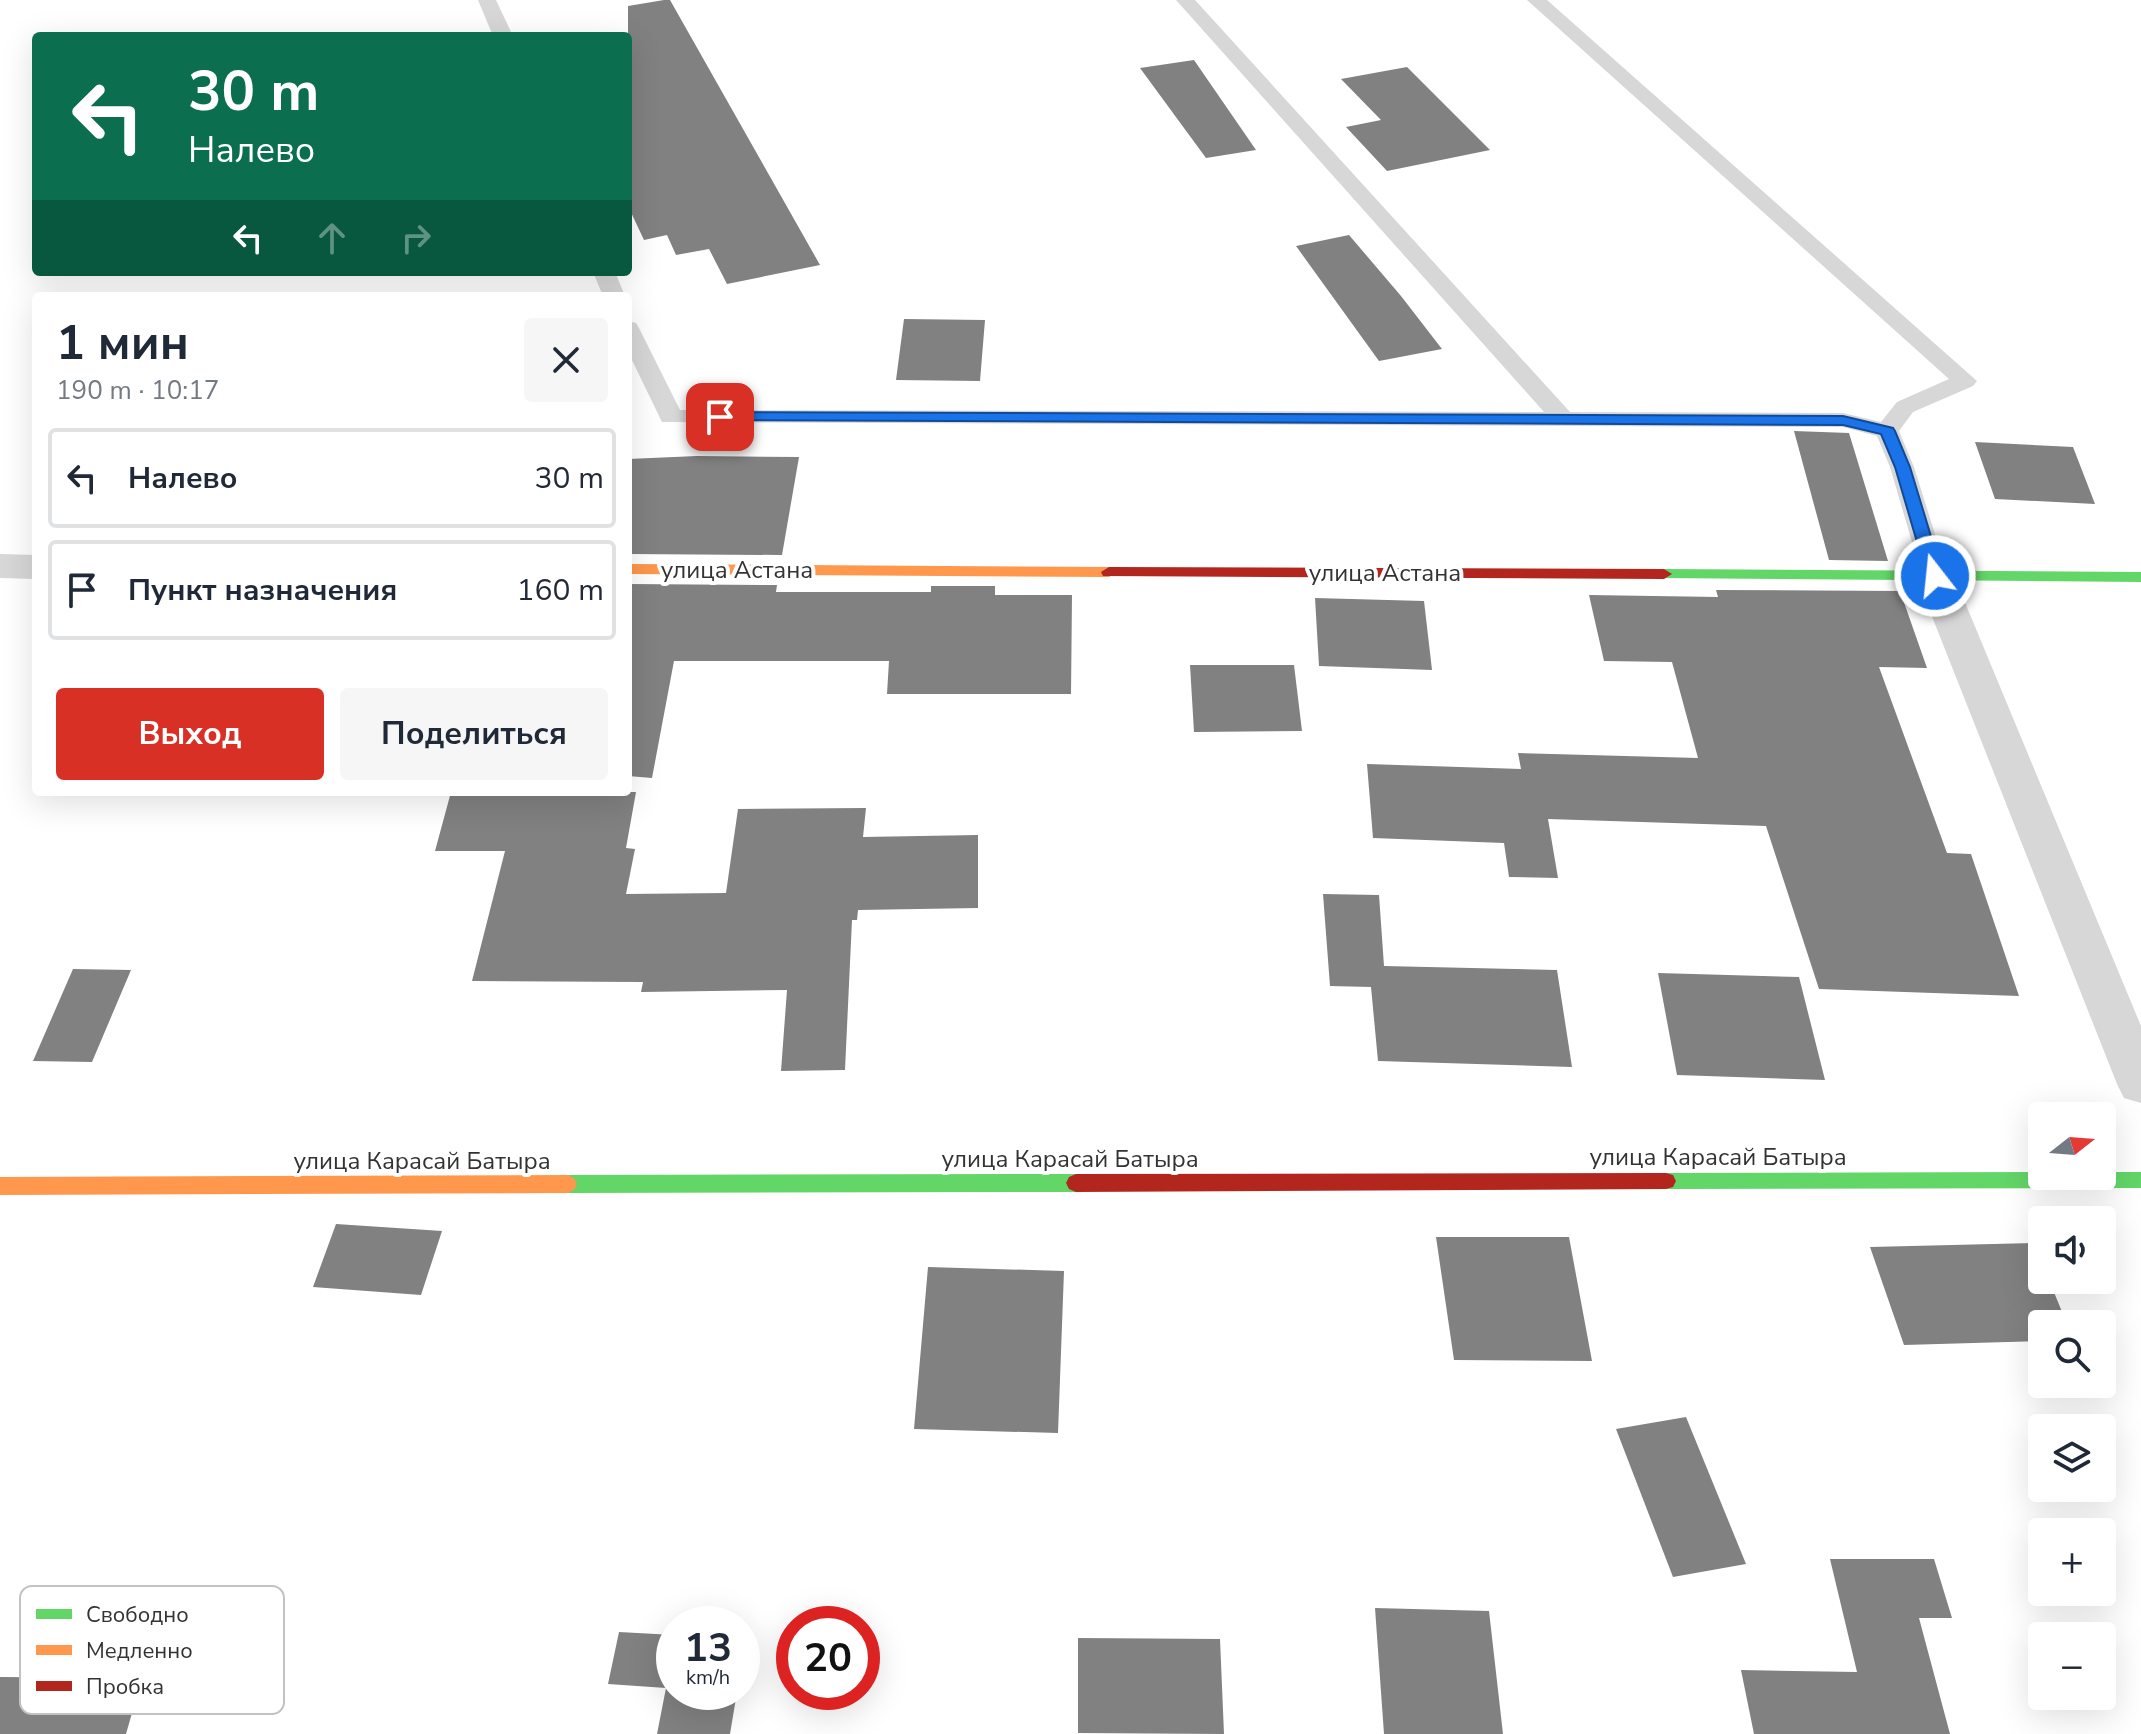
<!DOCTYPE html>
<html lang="ru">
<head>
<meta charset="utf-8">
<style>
	:root { --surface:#fff; --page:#f6f6f7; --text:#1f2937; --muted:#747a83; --line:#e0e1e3; --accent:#d93025 }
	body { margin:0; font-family:"Nunito Sans",sans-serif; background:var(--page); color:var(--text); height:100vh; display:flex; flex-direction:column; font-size:30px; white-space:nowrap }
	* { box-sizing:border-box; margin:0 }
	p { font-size:26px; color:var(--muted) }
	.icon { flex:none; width:44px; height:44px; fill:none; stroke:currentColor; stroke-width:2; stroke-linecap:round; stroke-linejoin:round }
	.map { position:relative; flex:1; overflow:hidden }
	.drawer { position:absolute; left:32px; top:292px; width:600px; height:504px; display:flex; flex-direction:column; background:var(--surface); border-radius:8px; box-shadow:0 8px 32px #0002 }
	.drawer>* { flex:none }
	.banner { position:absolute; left:32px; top:32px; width:600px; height:244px; border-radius:8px; box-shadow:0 8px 32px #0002; background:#0b6e4f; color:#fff; overflow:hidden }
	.needle { width:52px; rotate:73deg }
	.fabs { position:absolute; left:2028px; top:1102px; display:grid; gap:16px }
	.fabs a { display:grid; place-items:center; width:88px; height:88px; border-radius:8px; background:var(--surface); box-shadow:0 8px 32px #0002; font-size:40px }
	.speed { position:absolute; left:656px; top:1606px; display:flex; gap:16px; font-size:40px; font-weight:700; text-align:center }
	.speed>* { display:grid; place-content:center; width:104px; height:104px; border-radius:50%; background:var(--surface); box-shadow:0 8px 32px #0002; line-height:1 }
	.speed small { font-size:20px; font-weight:400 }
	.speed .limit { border:12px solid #d22; background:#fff; color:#111 }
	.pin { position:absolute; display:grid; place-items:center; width:68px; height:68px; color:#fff; margin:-34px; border-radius:16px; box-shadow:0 4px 12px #0006 }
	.me { position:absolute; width:88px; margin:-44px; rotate:344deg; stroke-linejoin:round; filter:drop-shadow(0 0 6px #0008) }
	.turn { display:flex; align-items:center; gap:28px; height:168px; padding:0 24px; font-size:36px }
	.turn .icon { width:104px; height:104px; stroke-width:2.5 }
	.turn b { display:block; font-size:56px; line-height:68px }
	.lanes { display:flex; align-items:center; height:76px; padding:0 24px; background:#0003; justify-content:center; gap:40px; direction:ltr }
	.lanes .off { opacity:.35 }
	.round { display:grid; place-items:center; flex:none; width:84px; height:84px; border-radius:8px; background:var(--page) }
	.overview { display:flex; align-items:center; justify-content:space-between; height:136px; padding:0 24px }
	h1 { font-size:48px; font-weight:700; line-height:60px }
	.action { display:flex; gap:16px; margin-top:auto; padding:16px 24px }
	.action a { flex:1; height:92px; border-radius:8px; background:var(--accent); color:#fff; font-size:32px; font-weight:700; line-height:92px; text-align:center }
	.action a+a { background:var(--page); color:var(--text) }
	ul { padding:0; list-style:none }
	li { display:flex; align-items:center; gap:24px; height:100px; margin:0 16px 12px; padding:0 8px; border:4px solid var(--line); border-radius:8px }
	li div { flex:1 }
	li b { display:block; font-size:30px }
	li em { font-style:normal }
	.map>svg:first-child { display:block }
	.building { fill:#818181 }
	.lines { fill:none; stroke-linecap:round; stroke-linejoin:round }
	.lane { fill:#d7d7d7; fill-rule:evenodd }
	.street { fill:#d7d7d7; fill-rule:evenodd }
	.fast { fill:#63d668; fill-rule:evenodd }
	.slow { fill:#ff974d; fill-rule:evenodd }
	.jam { fill:#b3261e; fill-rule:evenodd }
	.route { fill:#1a73e8; stroke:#114b97; stroke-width:2 }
	.labels { text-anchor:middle; stroke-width:8; stroke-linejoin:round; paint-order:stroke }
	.street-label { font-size:24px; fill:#333; stroke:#fff }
	.key { fill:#fff; stroke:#c2c2c2; stroke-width:2 }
	.key-label { font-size:22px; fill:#333 }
</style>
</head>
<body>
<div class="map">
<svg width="2141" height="1734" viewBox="0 0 2141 1734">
	<rect width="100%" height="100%" fill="#fff"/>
	<!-- building -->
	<path class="building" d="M664,0H670L820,265L727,284L709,249L676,255L667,235L644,240L628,206V6Z
		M1194,60L1256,150L1206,158L1140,68Z
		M1407,67L1490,150L1387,171L1346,127L1381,120L1341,79Z
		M1349,235L1401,296L1442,349L1379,361L1296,246Z
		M904,319L985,320L980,381L896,380Z
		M1794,431L1849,433L1888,561L1829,560Z
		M1975,442L2073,447L2095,504L1995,499Z
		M697,456L799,457L782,555L628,554V459Z
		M628,584L777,585L776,592H931V586H995V595H1072L1071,694H887L889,661H674L652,778L628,776Z
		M1716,590L1900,591L1927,668L1879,667L1947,853L1971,854L2019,996L1819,989L1766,826L1548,819L1558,878L1509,877L1504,843L1373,838L1367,764L1521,769L1518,753L1698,758L1672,662L1604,661L1589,595L1718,597Z
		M1315,598L1424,601L1432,670L1319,666Z
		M1190,665H1294L1302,731L1194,732Z
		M451,792H636L626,848L635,849L626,894L726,893L738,809L866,808L863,837L978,835V908L858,910L857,920H852L845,1070L781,1071L787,990L641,992L643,982L472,981L505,851H435Z
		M1323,894L1379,895L1384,966L1557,970L1572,1067L1378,1061L1371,987L1330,986Z
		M73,969L131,970L92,1062L33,1061Z
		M1658,973L1799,977L1825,1080L1677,1075Z
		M336,1224L442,1231L421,1295L313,1287Z
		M1436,1237H1569L1592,1361L1454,1360Z
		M2034,1243L2042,1262V1280H2049L2067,1324H2042V1341L1904,1345L1870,1247Z
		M928,1267L1064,1271L1058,1433L914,1429Z
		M1686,1417L1746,1564L1673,1577L1616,1429Z
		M1830,1559H1934L1952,1618H1919L1950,1734H1754L1741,1670L1857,1672Z
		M1375,1608L1489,1611L1503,1734H1384Z
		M619,1632L674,1635V1692H737L730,1734H657L666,1688L608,1684Z
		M1078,1638L1220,1639L1224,1734L1078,1733Z
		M0,1677L142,1678L126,1734H0Z"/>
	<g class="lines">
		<!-- lane -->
		<path class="lane" d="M478,0H496L513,36H493Z
			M1176,0H1195L1570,412L1843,413L1881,422L1897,402L1949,379L1527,0H1547L1977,381L1973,386L1913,412L1899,431L1914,467L1948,576L1944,582L1935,584L1926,582L1922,576L1890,467L1877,436L1843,427L662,422L628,352V321L636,323L639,328L680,410L1544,412Z
			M593,272H615L625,296H603Z"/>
		<!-- street -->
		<path class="street" d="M0,554L36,555V579L0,578Z
			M1935,564L1949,567L1954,576L2141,1026V1103L2124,1098L2117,1084L1916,576L1921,567Z"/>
		<!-- fast -->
		<path class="fast" d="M1664,569L2141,572V582L1658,578L1656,574L1658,570Z
			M2042,1172V1176H2102V1172H2141V1188L1666,1189L1659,1187L1656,1181L1659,1175L1666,1173Z
			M1076,1174L1083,1177L1086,1183L1083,1189L1076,1192L567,1193L560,1190L557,1184L560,1178L567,1175Z"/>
		<!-- slow -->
		<path class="slow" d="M628,564L1109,567L1117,572L1109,577L628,574Z
			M567,1175L574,1178L577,1184L574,1190L567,1193L0,1195V1177Z"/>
		<!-- jam -->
		<path class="jam" d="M1109,567L1664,569L1672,574L1664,579L1103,576L1101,572Z
			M1666,1173L1673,1175L1676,1181L1673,1187L1666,1189L1076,1192L1069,1189L1066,1183L1069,1177L1076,1174Z"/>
	</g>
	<!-- route -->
	<path class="route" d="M720,412L1843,416L1893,428L1895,431L1910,467L1943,576L1935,581L1927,576L1895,467L1881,434L1843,425L715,420V414Z"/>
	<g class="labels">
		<!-- street labels -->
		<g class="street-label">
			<text x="737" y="578">улица Астана</text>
			<text x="1385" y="581">улица Астана</text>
			<text x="1718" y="1165">улица Карасай Батыра</text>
			<text x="1070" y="1167">улица Карасай Батыра</text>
			<text x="422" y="1169">улица Карасай Батыра</text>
		</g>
	</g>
	<!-- legend -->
	<rect x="20" y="1586" width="264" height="128" rx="12" class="key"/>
	<rect x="36" y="1609" width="36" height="10" fill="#63d668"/>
	<rect x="36" y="1645" width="36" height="10" fill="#ff974d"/>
	<rect x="36" y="1681" width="36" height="10" fill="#b3261e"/>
	<g class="key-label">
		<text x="86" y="1622">Свободно</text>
		<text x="86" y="1658">Медленно</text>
		<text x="86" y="1694">Пробка</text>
	</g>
</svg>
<div class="fabs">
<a><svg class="needle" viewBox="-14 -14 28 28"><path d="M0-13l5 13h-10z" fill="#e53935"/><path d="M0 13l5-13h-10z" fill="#747a83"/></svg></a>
<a><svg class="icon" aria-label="sound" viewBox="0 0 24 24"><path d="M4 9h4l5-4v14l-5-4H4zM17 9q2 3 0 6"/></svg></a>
<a><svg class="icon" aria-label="search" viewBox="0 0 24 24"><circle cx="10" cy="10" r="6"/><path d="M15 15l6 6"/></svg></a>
<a><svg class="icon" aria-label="layers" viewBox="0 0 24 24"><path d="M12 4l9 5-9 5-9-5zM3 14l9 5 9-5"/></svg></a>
<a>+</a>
<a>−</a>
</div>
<div class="speed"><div>13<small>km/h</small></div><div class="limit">20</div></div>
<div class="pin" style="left:720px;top:417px;background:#d93025"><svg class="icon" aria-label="arrive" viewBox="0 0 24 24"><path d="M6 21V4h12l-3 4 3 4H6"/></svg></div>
<svg class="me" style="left:1935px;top:576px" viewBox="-20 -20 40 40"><circle r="17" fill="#1a73e8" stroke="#fff" stroke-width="3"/><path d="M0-11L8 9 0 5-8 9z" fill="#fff"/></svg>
<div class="banner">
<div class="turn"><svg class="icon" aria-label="left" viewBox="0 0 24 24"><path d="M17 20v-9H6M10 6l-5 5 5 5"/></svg><div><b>30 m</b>Налево</div></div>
<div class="lanes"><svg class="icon" aria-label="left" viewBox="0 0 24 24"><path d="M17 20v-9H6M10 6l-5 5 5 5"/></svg><svg class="icon off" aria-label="ahead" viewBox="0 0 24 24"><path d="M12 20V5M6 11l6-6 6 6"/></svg><svg class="icon off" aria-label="right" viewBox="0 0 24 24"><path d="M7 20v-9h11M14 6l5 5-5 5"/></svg></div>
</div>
<section class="drawer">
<div class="overview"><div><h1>1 мин</h1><p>190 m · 10:17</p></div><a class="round"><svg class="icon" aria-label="close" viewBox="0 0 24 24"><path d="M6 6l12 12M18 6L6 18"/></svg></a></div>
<ul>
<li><svg class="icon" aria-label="left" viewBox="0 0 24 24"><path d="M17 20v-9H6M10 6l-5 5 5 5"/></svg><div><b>Налево</b></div><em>30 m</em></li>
<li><svg class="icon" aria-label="arrive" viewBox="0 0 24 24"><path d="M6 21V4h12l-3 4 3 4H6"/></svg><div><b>Пункт назначения</b></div><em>160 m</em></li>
</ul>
<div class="action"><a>Выход</a><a>Поделиться</a></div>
</section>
</div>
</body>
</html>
